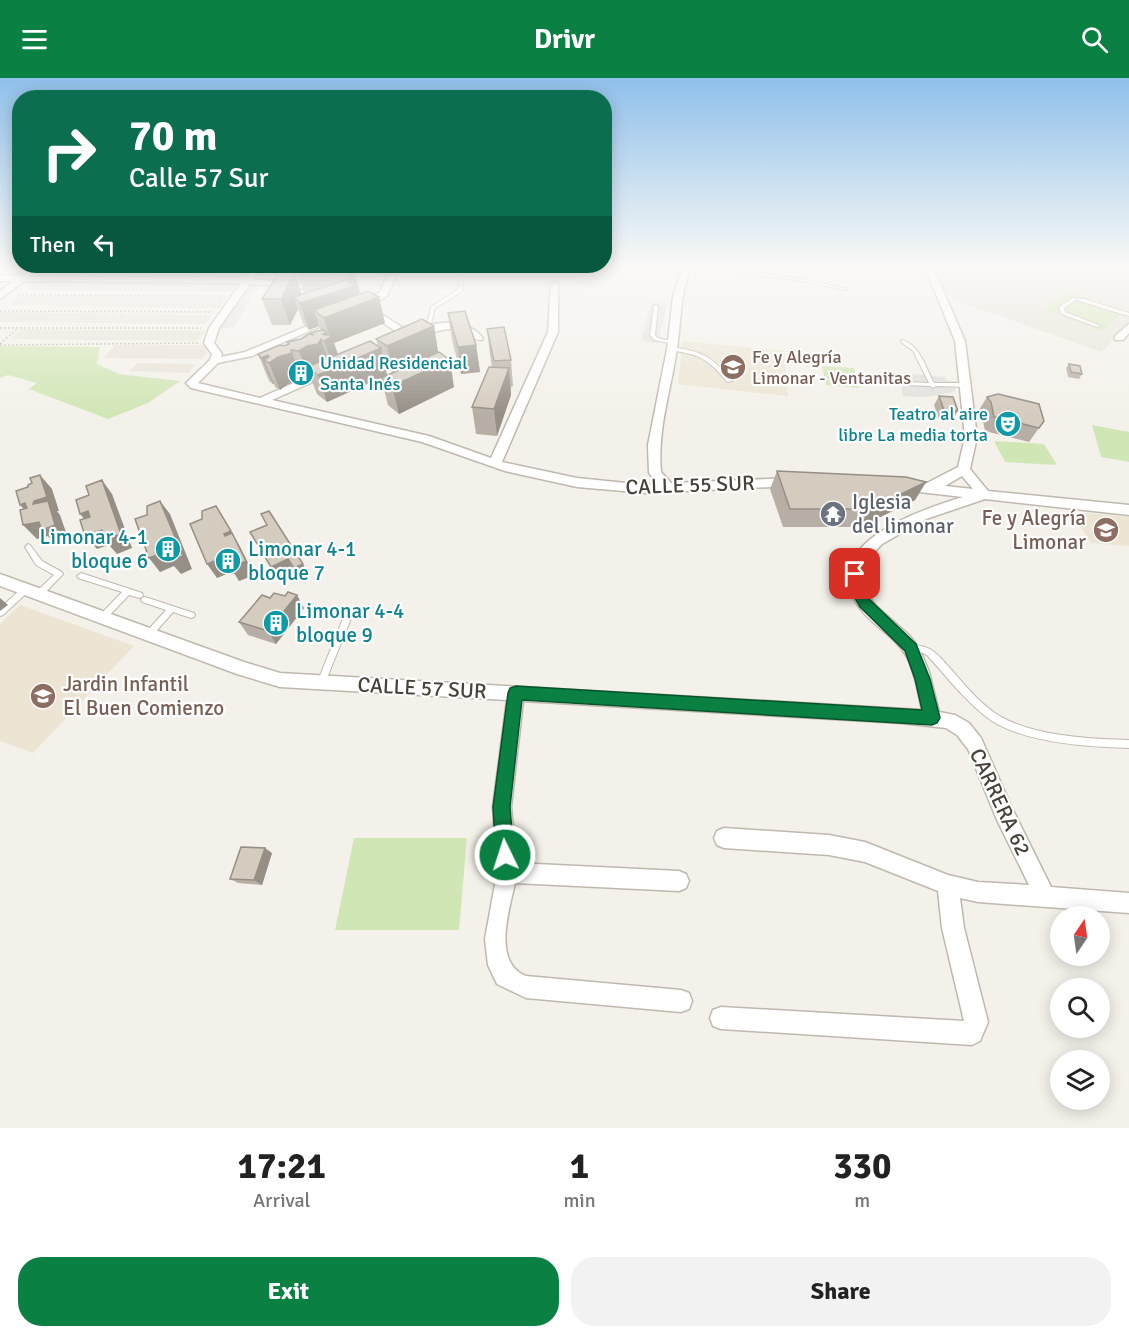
<!DOCTYPE html>
<html lang="en">
<head>
<meta charset="utf-8">
<style>
	:root { --surface:#fff; --page:#f2f2f2; --text:#222; --muted:#767676; --accent:#0b8043 }
	body { margin:0; font-family:Signika,sans-serif; background:var(--page); color:var(--text); height:100vh; display:flex; flex-direction:column; font-size:22px; white-space:nowrap }
	* { box-sizing:border-box; margin:0 }
	p { font-size:20px; color:var(--muted) }
	.icon { flex:none; width:33px; height:33px; fill:none; stroke:currentColor; stroke-width:2; stroke-linecap:round; stroke-linejoin:round }
	.map { position:relative; height:1050px; overflow:hidden }
	.panel { display:flex; flex-direction:column; background:var(--surface); flex:1 }
	.panel>* { flex:none }
	.guide { position:absolute; left:12px; top:12px; width:600px; height:183px; border-radius:24px; box-shadow:0 3px 15px #0003; background:#0b6e4f; color:#fff; overflow:hidden }
	.needle { width:39px; rotate:13deg }
	.buttons { position:absolute; left:1050px; top:828px; display:grid; gap:12px }
	.buttons a { display:grid; place-items:center; width:60px; height:60px; border-radius:50%; background:var(--surface); box-shadow:0 3px 15px #0003; font-size:30px }
	.pin { position:absolute; display:grid; place-items:center; width:51px; height:51px; color:#fff; margin:-26px; border-radius:12px; box-shadow:0 3px 9px #0006 }
	.me { position:absolute; width:66px; margin:-33px; rotate:356deg; stroke-linejoin:round; filter:drop-shadow(0 0 4px #0008) }
	.turn { display:flex; align-items:center; gap:21px; height:126px; padding:0 18px; font-size:27px }
	.turn .icon { width:78px; height:78px; stroke-width:2.5 }
	.turn b { display:block; font-size:42px; line-height:51px }
	.then { display:flex; align-items:center; height:57px; padding:0 18px; background:#0003; gap:12px; font-size:22px }
	.eta { display:flex; justify-content:space-evenly; align-items:center; height:102px; text-align:center }
	.eta b { font-size:36px; font-weight:700; line-height:42px }
	.button { display:flex; gap:12px; margin-top:auto; padding:12px 18px }
	.button a { flex:1; height:69px; border-radius:24px; background:var(--accent); color:#fff; font-size:24px; font-weight:700; line-height:69px; text-align:center }
	.button a+a { background:var(--page); color:var(--text) }
	header { display:flex; justify-content:space-between; align-items:center; height:78px; padding:0 18px; background:var(--accent); color:#fff; font-size:27px; font-weight:700 }
	.map>svg:first-child { display:block }
	.residential { fill:#e8e2d8 }
	.education { fill:#ece5d4 }
	.green { fill:#d1e6b5 }
	.parking { fill:#e3e1de }
	.lines { fill:none; stroke-linecap:round; stroke-linejoin:round }
	.service-casing { stroke:#bfb8ad; stroke-width:2 }
	.minor-casing { stroke:#bfb8ad; stroke-width:3 }
	.path { stroke:#c0b39f; stroke-width:1.5; stroke-dasharray:2 2; stroke-linecap:butt }
	.service { fill:#fff; fill-rule:evenodd }
	.minor { fill:#fff; fill-rule:evenodd }
	.wall { fill:#b7afa5 }
	.shaded-wall { fill:#958f86 }
	.building { fill:#d5ccc0; stroke:#958f86; stroke-width:1.5 }
	.route { fill:#0b8043; stroke:#07532c; stroke-width:1.5 }
	.labels { text-anchor:middle; stroke-width:4.5; stroke-linejoin:round; paint-order:stroke }
	.far-education-label { font-size:18px; fill:#785e54; stroke:#fff; text-anchor:start }
	.far-culture-label { font-size:18px; fill:#0d838f; stroke:#fff; text-anchor:start }
	.street-label { font-size:21px; fill:#484138; stroke:#fff }
	.worship-label { font-size:21px; fill:#5b616d; stroke:#fff; text-anchor:start }
	.education-label { font-size:21px; fill:#785e54; stroke:#fff; text-anchor:end }
	.culture-label { font-size:21px; fill:#0d838f; stroke:#fff; text-anchor:start }
</style>
</head>
<body>
<header><svg class="icon" aria-label="menu" viewBox="0 0 24 24"><path d="M4 6h16M4 12h16M4 18h16"/></svg>Drivr<svg class="icon" aria-label="search" viewBox="0 0 24 24"><circle cx="10" cy="10" r="6"/><path d="M15 15l6 6"/></svg></header>
<div class="map">
<svg width="1129" height="1050" viewBox="0 0 1129 1050">
	<rect width="100%" height="100%" fill="#f4f1ea"/>
	<!-- residential -->
	<path class="residential" d="M55,189H251L245,198L46,197Z
		M933,189H998L1026,193L1034,189H1129V244L1102,274L954,222L945,214Z
		M38,203L240,204L232,214L26,212Z
		M20,218L228,219L219,230L10,227Z
		M0,234L212,237L205,246L0,244Z
		M21,251L205,253L197,263L11,261Z
		M115,267H204L207,273L202,281L103,280Z
		M138,285L195,286L189,295L129,293Z"/>
	<!-- education -->
	<path class="education" d="M683,263L784,273L788,318L678,306Z
		M1072,434L1129,439V468L1091,465Z
		M20,527L134,568L33,675L0,663V546Z"/>
	<!-- green -->
	<path class="green" d="M1068,214L1125,233L1103,253L1044,232Z
		M0,268L100,269L97,286L119,296L180,303L148,325L108,341L29,311L37,305L8,297L0,300Z
		M822,288L854,290L859,310L826,307Z
		M1092,347L1129,354V384L1101,379Z
		M994,363L1044,366L1057,387L1005,384Z
		M354,760H467L459,852H335Z"/>
	<!-- parking -->
	<path class="parking" d="M249,205H260L234,249L217,251Z
		M651,224L667,226L658,265L641,263Z
		M900,295L945,299V302L959,304L954,314L925,319L903,318Z"/>
	<g class="lines">
		<!-- service casing -->
		<g class="service-casing">
			<path id="service" d="M705,189H716L808,202L847,211L845,212L808,204L707,190Z
				M458,198L462,199L463,210L461,214L435,230L430,250L426,251L431,229L457,212L459,210Z
				M1073,220L1084,221L1129,235V238L1076,222L1064,230L1065,234L1101,248L1097,249L1061,236L1059,229Z
				M654,227L658,228L655,257L658,260L675,264V266L654,262L650,257Z
				M901,262C919,265 926,290 934,305H966L969,307L966,309L936,308L933,310L930,308L906,307V305L908,304L929,305L913,273L901,264Z
				M672,269C702,273 713,279 732,303L727,304C708,280 700,277 670,272L669,271Z
				M28,466L30,467L42,483L62,494L63,496L43,517H37L36,515L37,513L54,497L36,487L25,469Z
				M81,495L142,515L143,517L142,519L139,520L129,517L106,541H100L99,539L100,537L122,514L78,500L77,498Z
				M26,508L29,509L30,511L29,513L3,537L0,538V530L23,509Z
				M145,519L194,535L195,537L194,539L191,540L173,534L153,557H147L146,555L147,553L166,532L142,524L141,522L142,520Z
				M348,535L351,536L352,538L325,605L324,608L321,609L318,608L317,605L344,538L345,536Z
				M911,567C919,567 926,568 933,573C939,577 944,584 949,589C964,606 979,625 998,637C1032,658 1090,661 1129,662V670C1088,669 1023,665 989,641C965,623 947,599 927,577L919,573L908,572L907,570L908,568Z"/>
		</g>
		<!-- minor casing -->
		<g class="minor-casing">
			<path id="minor" d="M30,189H39L30,198L245,200L253,189H261L253,201L324,207L325,209L321,212L250,206L219,250L214,265L222,276L221,279L245,274L322,242L330,244L252,278L218,285L198,305L260,320L325,291H333V295L272,322L429,358L491,380L548,254L551,206L558,204V254L502,384L577,400L646,407L658,406L649,395L648,367L667,271L673,219L683,189H691C680,215 681,243 677,271C671,312 657,352 661,394L671,405L791,400L797,404L791,408L646,415L577,409L505,393L422,364L191,310L186,305L210,282L212,276L204,265L209,250L241,205L24,203L0,221V213L13,203H0V197L19,198Z
				M392,189H400L387,218L369,228L411,255C432,242 466,239 483,260L482,262C472,263 467,252 456,251C438,249 420,262 406,260L362,231H358V227L380,214Z
				M925,189H933L965,263L977,359L970,391L988,413L1129,427V437L985,421L926,441L882,466L868,481L862,496L866,515L875,527L910,558L920,572L929,594L939,634L955,637L969,645L981,660L1011,728L1051,809L1129,815V835L978,824L960,820L964,850L988,944L980,963L972,967L721,951L713,948L710,940L713,932L721,929L964,943L942,850L938,813L865,784L829,777L724,770L717,767L714,760L717,753L724,750L829,757L865,764L948,797L978,804L1029,807L997,742L968,671L957,657L946,650L901,645L523,623L511,729L516,785L679,793L686,796L689,803L686,810L679,813L515,805C509,833 492,884 526,898L681,912L689,915L692,923L689,931L681,934L526,920L497,906L488,887L485,861L497,795L493,729L507,622L280,609L237,596L0,508V496L244,584L280,595L922,632C918,614 915,594 907,579C896,558 872,548 859,529C815,466 920,432 963,419L902,412L896,408L902,404L925,406L958,389L965,359L955,263ZM962,398L973,411L945,408Z
				M1129,246V255L1123,262H1115V258Z"/>
		</g>
		<!-- path -->
		<path class="path" d="M18,217L222,218
			M0,233L213,234
			M0,250H201
			M0,266L18,250
			M0,267L198,265"/>
		<!-- service -->
		<use href="#service" class="service"/>
		<!-- minor -->
		<use href="#minor" class="minor"/>
	</g>
	<!-- wall -->
	<path class="wall" d="M353,189L360,215L359,216L385,245L334,265L338,276L378,268L376,261L434,248L438,274L401,291L454,309L399,336L388,327L381,300L393,294L385,289L387,297L327,324L317,316L310,298L309,300L301,299L302,302L288,306L280,312L275,309L274,306H273L269,303L258,276L284,268L288,266L287,264L301,261L312,256L311,255L321,253L319,248L309,252L303,245L298,231L290,247H272L262,221L304,216L296,191Z
		M379,189H402L399,198H381Z
		M448,235L476,267L480,294L461,296L452,262Z
		M487,251L511,282L513,308L511,309V317L497,358L476,356L472,329L492,289L490,277Z
		M1069,286L1082,296L1079,301L1068,299L1066,290Z
		M939,318L958,333L952,342L939,341L934,327Z
		M987,319L1044,343L1029,364L985,353L982,338L979,332Z
		M777,393L926,404L915,422L860,449H783L770,411Z
		M216,428L240,469L254,497L239,503L235,496H232L231,494L217,500L202,441Z
		M285,518L304,530L276,566L248,557L239,544L270,520Z
		M272,775L262,807L238,805L230,801Z"/>
	<!-- shaded-wall -->
	<path class="shaded-wall" d="M353,189L360,215L357,220L379,219L385,245L334,265L340,283L333,289L324,263L323,256L327,254L329,261L330,260L324,240L314,232L319,248L309,252L300,225L294,219L298,231L290,247L281,221L295,194L303,220L351,209L348,198Z
		M397,189H402L399,198Z
		M434,248L438,274L393,295L387,268Z
		M321,261L330,288L307,289L310,298L309,300L299,273L307,268Z
		M476,267L480,294L461,296L458,269Z
		M381,270L387,297L327,324L318,297Z
		M292,275L302,302L288,306L280,312L269,285L264,282L274,306H273L261,280L268,277L270,284L278,279Z
		M450,282L454,309L399,336L392,308Z
		M509,290L511,317L497,358L494,331Z
		M40,397L52,411L59,433H57L60,437L68,460L54,465L48,458L37,461L23,447L33,426Z
		M102,402L112,416L132,470L117,476L109,467L97,471L85,458Z
		M926,404L915,422L860,449L870,431Z
		M160,423L170,436L192,491L181,496L174,488L160,494L149,480Z
		M25,425L33,440L20,427Z
		M88,433L92,450L80,436Z
		M231,453L240,469L254,497L239,503L231,490L232,470L224,456Z
		M222,480L231,494L217,500L207,486Z
		M288,481L295,495L278,502L271,489Z
		M303,486L310,499L301,504L294,490Z
		M297,517L304,530L276,566L268,553Z
		M0,520L8,527L0,533Z
		M265,770L272,775L262,807L254,802Z"/>
	<!-- building -->
	<path class="building" d="M297,189H353L348,198L296,191Z
		M279,194H295L281,221H262Z
		M345,202L354,208L300,225L294,219Z
		M368,213L379,219L324,240L314,232Z
		M465,233L476,267L458,269L448,235Z
		M422,241L434,248L387,268L376,261Z
		M504,249L511,282L494,283L487,251Z
		M323,252L327,254L323,256L325,257H332L329,260L324,263L321,261L318,266L307,268L299,273L291,272L292,275L278,279L269,285L264,282L269,279L268,277L261,280L258,276L280,267L284,268L289,266L287,264L301,261L309,256L314,257L311,255L317,253Z
		M370,263L381,270L318,297L307,289Z
		M439,274L450,282L392,308L381,300Z
		M1069,286L1080,288L1082,296L1071,294Z
		M489,289L509,290L494,331L472,329Z
		M998,316L1039,326L1044,343L1039,350L994,339L991,324L987,319Z
		M939,318L953,319L958,333L944,332Z
		M777,393L906,399L926,404L870,431H790Z
		M40,397L47,419L34,423L33,426L48,423L55,447L42,452L39,444L23,447L20,432L27,430L25,425L20,427L16,413L28,409V407L32,405L30,400Z
		M102,402L121,456L105,462L102,452L85,458L80,442L90,439L88,433L80,436L76,422L89,417L86,408Z
		M160,423L183,478L171,483L167,473L149,480L135,441L147,437V428Z
		M216,428L231,453L224,456L225,458L232,455L246,483L231,490L227,483H224L222,480L207,486L190,446L202,441V433Z
		M269,433L303,486L294,490L288,481L271,489L250,454L267,447L261,436Z
		M288,514L297,517L268,553L239,544L262,517L270,520L274,515L285,518Z
		M241,769L265,770L254,802L230,801Z"/>
	<!-- sky -->
	<linearGradient id="sky" x2="0" y2="1"><stop stop-color="#8fc0ea"/><stop offset="0.56" stop-color="#faf9f6"/><stop offset="1" stop-color="#faf9f6" stop-opacity="0"/></linearGradient>
	<rect width="1129" height="336" fill="url(#sky)"/>
	<!-- route -->
	<path class="route" d="M855,491L861,496L865,514L869,521L916,566L930,601L940,640L937,645L932,647L522,622L510,729L514,777L511,783L505,786L499,783L496,777L493,729L508,615L510,610L516,608L922,632L915,601L905,573L860,529L852,515L848,496Z"/>
	<!-- icons -->
	<defs>
		<g id="school-disc" transform="scale(1.35)"><circle r="9.5" fill="#8d6e63" stroke="#fff"/><path d="M0-5L7-2L0 1L-7-2ZM-4 1L0 2.5L4 1V4Q0 6-4 4Z" fill="#fff"/></g>
		<g id="building-disc" transform="scale(1.35)"><circle r="9.5" fill="#0f9aa8" stroke="#fff"/><path d="M-4-6H4V6H1V3H-1V6H-4ZM-2.5-4.3h1.7v1.8h-1.7ZM.8-4.3h1.7v1.8H.8ZM-2.5-1h1.7V.8h-1.7ZM.8-1h1.7V.8H.8Z" fill="#fff"/></g>
		<g id="theatre-disc" transform="scale(1.35)"><circle r="9.5" fill="#0f9aa8" stroke="#fff"/><path d="M-5-5.5Q0-4 5-5.5V0Q5 5 0 6Q-5 5-5 0ZM-3.3-2.5H-1v1.5H-3.3ZM1-2.5H3.3v1.5H1ZM-2.8 1Q0 5.5 2.8 1Z" fill="#fff"/></g>
		<g id="temple-disc" transform="scale(1.35)"><circle r="9.5" fill="#6b7280" stroke="#fff"/><path d="M0-6L5-2H3V0L6.5 2.5H4V6H1.5V3h-3V6H-4V2.5H-6.5L-3 0V-2H-5Z" fill="#fff"/></g>
	</defs>
	<g fill-rule="evenodd">
		<use href="#school-disc" x="733" y="289"/>
		<use href="#building-disc" x="301" y="295"/>
		<use href="#theatre-disc" x="1008" y="346"/>
		<use href="#temple-disc" x="833" y="436"/>
		<use href="#school-disc" x="1106" y="452"/>
		<use href="#building-disc" x="168" y="471"/>
		<use href="#building-disc" x="228" y="483"/>
		<use href="#building-disc" x="276" y="545"/>
		<use href="#school-disc" x="43" y="618"/>
	</g>
	<g class="labels">
		<!-- far-education labels -->
		<g class="far-education-label">
			<text x="752" y="285">Fe y Alegría<tspan x="752" dy="21">Limonar - Ventanitas</tspan></text>
		</g>
		<!-- far-culture labels -->
		<g class="far-culture-label">
			<text x="320" y="291">Unidad Residencial<tspan x="320" dy="21">Santa Inés</tspan></text>
			<text x="988" y="342" text-anchor="end">Teatro al aire<tspan x="988" dy="21">libre La media torta</tspan></text>
		</g>
		<!-- street labels -->
		<g class="street-label">
			<text transform="translate(690 407) rotate(-2)" y="7">CALLE 55 SUR</text>
			<text transform="translate(422 610) rotate(3)" y="7">CALLE 57 SUR</text>
			<text transform="translate(1000 724) rotate(65)" y="7">CARRERA 62</text>
		</g>
		<!-- worship labels -->
		<g class="worship-label">
			<text x="852" y="431">Iglesia<tspan x="852" dy="24">del limonar</tspan></text>
		</g>
		<!-- education labels -->
		<g class="education-label">
			<text x="1086" y="447">Fe y Alegría<tspan x="1086" dy="24">Limonar</tspan></text>
			<text x="63" y="613" text-anchor="start">Jardin Infantil<tspan x="63" dy="24">El Buen Comienzo</tspan></text>
		</g>
		<!-- culture labels -->
		<g class="culture-label">
			<text x="148" y="466" text-anchor="end">Limonar 4-1<tspan x="148" dy="24">bloque 6</tspan></text>
			<text x="248" y="478">Limonar 4-1<tspan x="248" dy="24">bloque 7</tspan></text>
			<text x="296" y="540">Limonar 4-4<tspan x="296" dy="24">bloque 9</tspan></text>
		</g>
	</g>
</svg>
<div class="buttons">
<a><svg class="needle" viewBox="-14 -14 28 28"><path d="M0-13l5 13h-10z" fill="#e53935"/><path d="M0 13l5-13h-10z" fill="#767676"/></svg></a>
<a><svg class="icon" aria-label="search" viewBox="0 0 24 24"><circle cx="10" cy="10" r="6"/><path d="M15 15l6 6"/></svg></a>
<a><svg class="icon" aria-label="layers" viewBox="0 0 24 24"><path d="M12 4l9 5-9 5-9-5zM3 14l9 5 9-5"/></svg></a>
</div>
<div class="pin" style="left:855px;top:496px;background:#d93025"><svg class="icon" aria-label="arrive" viewBox="0 0 24 24"><path d="M6 21V4h12l-3 4 3 4H6"/></svg></div>
<svg class="me" style="left:505px;top:777px" viewBox="-20 -20 40 40"><circle r="17" fill="#0b8043" stroke="#fff" stroke-width="3"/><path d="M0-11L8 9 0 5-8 9z" fill="#fff"/></svg>
<div class="guide">
<div class="turn"><svg class="icon" aria-label="right" viewBox="0 0 24 24"><path d="M7 20v-9h11M14 6l5 5-5 5"/></svg><div><b>70 m</b>Calle 57 Sur</div></div>
<div class="then">Then<svg class="icon" aria-label="left" viewBox="0 0 24 24"><path d="M17 20v-9H6M10 6l-5 5 5 5"/></svg></div>
</div>
</div>
<section class="panel">
<div class="eta">
<div><b>17:21</b><p>Arrival</p></div>
<div><b>1</b><p>min</p></div>
<div><b>330</b><p>m</p></div>
</div>
<div class="button"><a>Exit</a><a>Share</a></div>
</section>
</body>
</html>
